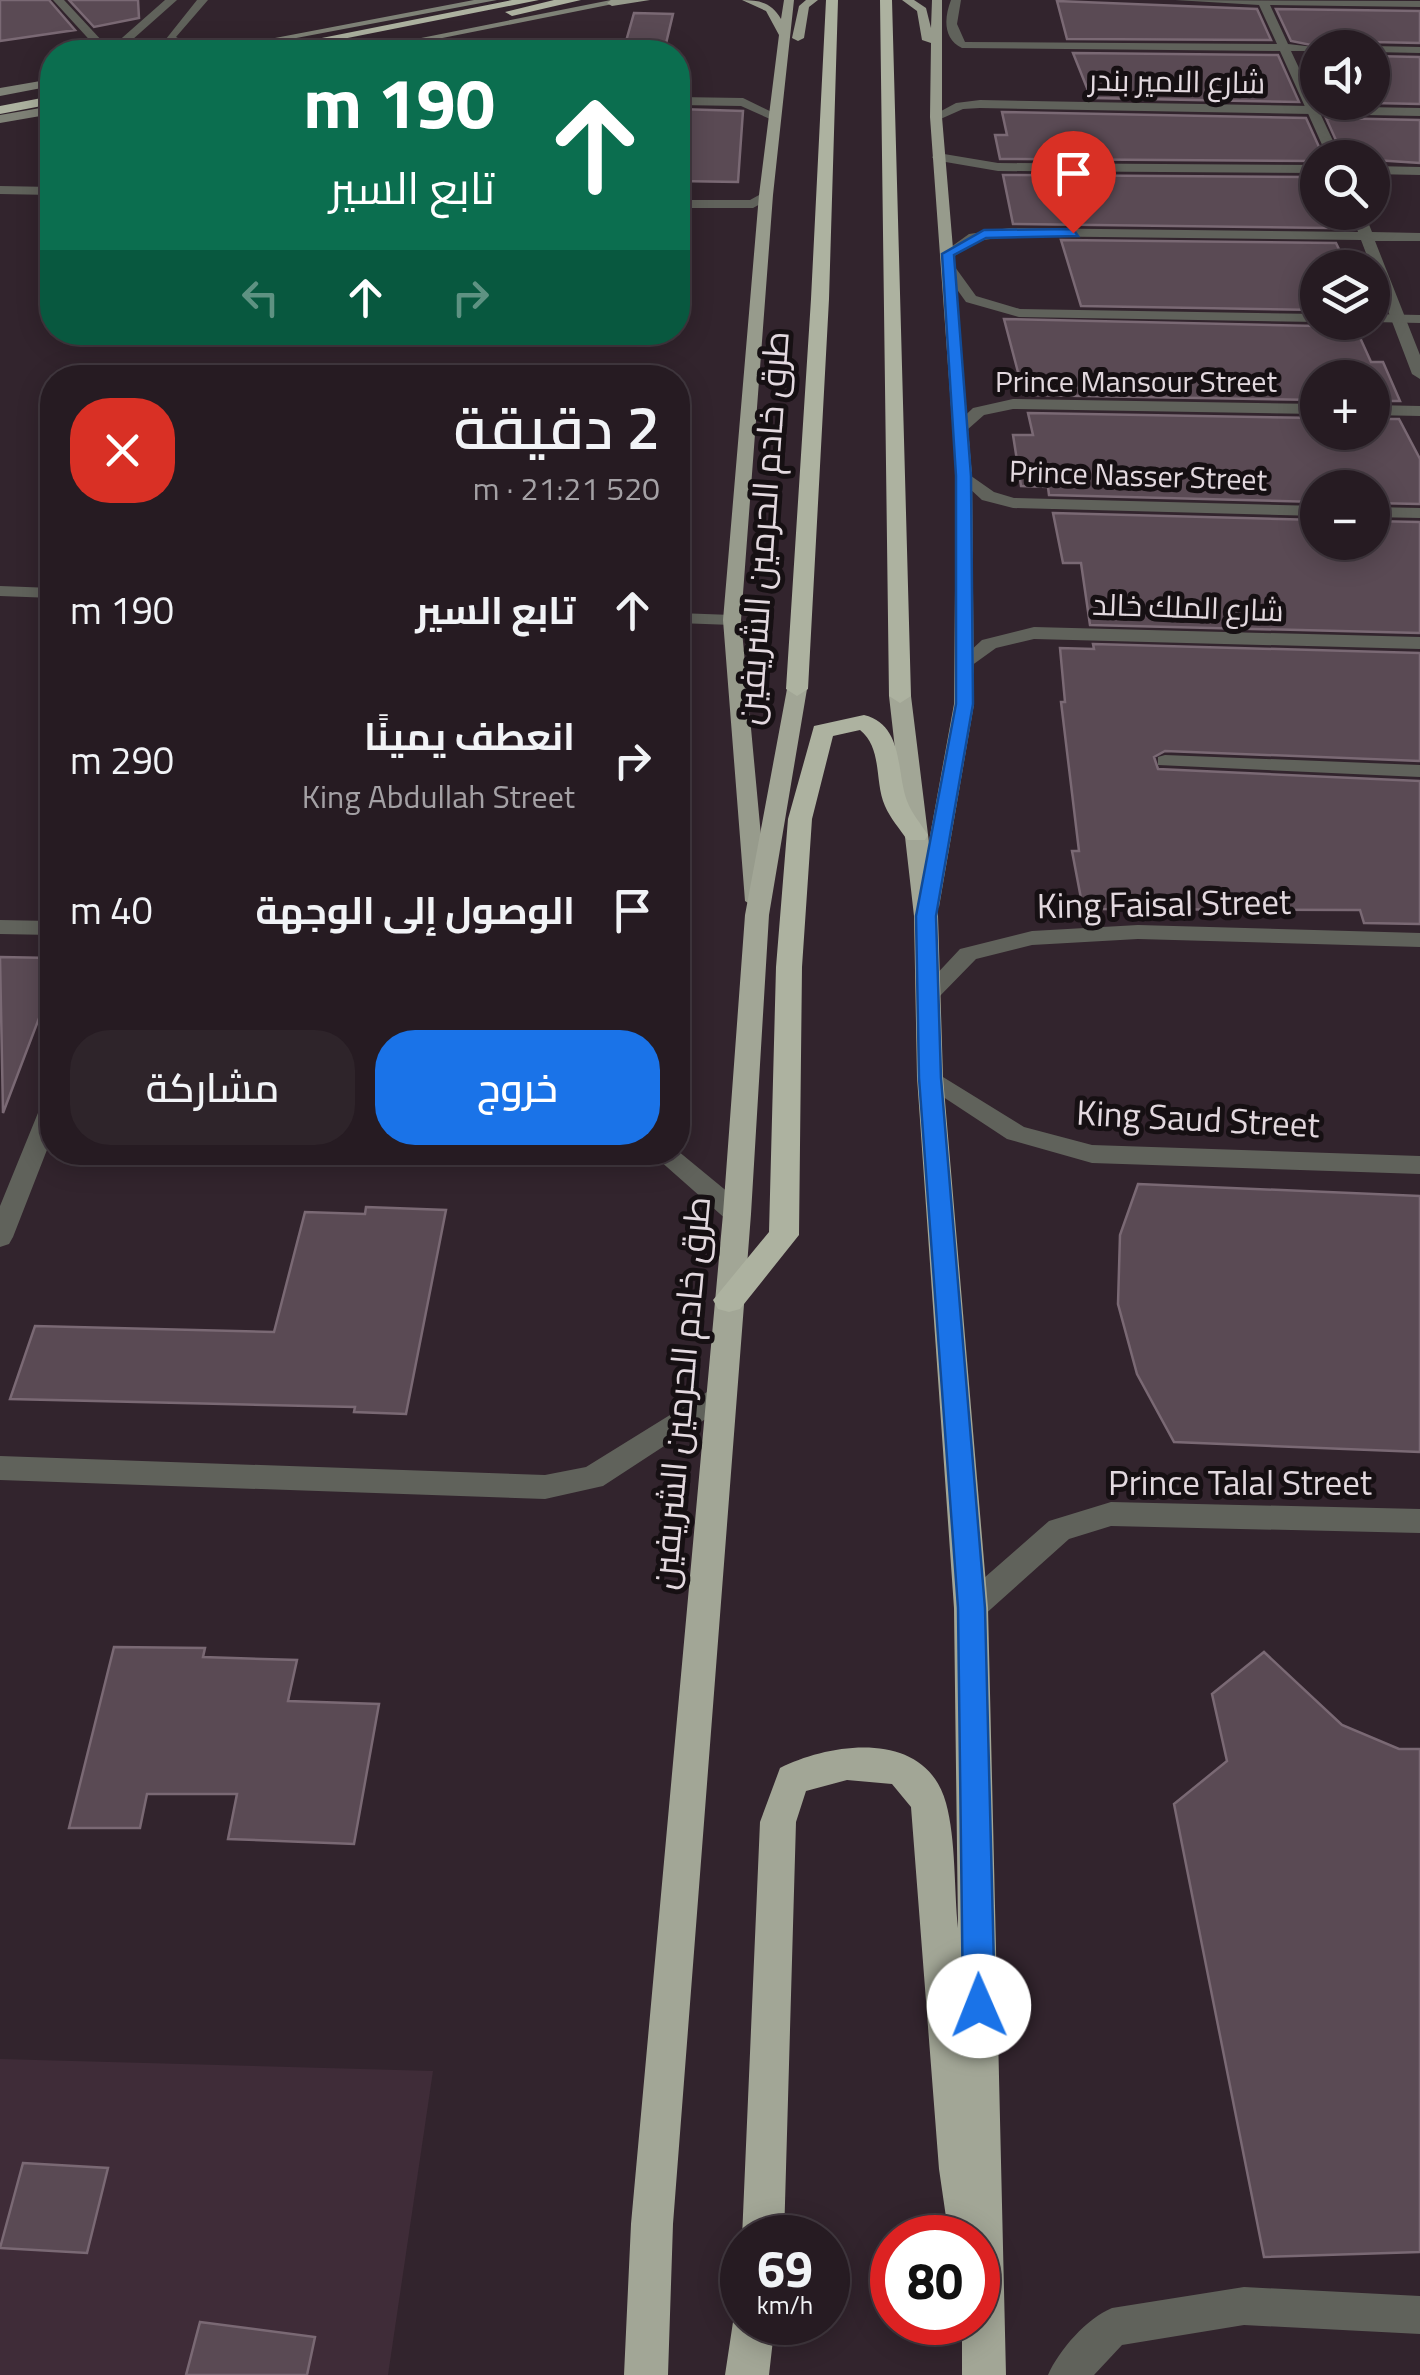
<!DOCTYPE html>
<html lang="ar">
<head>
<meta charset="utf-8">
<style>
	:root { --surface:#261b22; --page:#2e242a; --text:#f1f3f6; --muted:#a4a1a5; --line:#423940; --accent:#1a73e8 }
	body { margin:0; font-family:"Titillium Web",Cairo,sans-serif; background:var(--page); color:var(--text); direction:rtl; height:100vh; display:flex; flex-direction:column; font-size:38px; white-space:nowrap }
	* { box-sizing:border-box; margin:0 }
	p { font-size:32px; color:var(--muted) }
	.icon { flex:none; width:55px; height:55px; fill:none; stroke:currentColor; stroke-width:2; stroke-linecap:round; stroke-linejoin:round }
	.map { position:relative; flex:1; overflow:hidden; direction:ltr }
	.drawer { position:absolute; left:40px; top:365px; width:650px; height:800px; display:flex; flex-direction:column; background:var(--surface); border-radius:40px; box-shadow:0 5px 25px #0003,0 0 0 2px var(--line); direction:rtl }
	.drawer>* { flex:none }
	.guide { position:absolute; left:40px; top:40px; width:650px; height:305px; border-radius:40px; box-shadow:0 5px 25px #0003,0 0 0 2px var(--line); direction:rtl; background:#0b6e4f; color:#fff; overflow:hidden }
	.tools { position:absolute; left:1300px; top:30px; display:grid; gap:20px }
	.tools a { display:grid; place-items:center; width:90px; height:90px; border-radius:50%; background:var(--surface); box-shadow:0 5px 25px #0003,0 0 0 2px var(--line); font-size:50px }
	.speed { position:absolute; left:720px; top:2215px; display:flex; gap:20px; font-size:50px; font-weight:700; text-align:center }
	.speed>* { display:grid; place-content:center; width:130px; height:130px; border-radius:50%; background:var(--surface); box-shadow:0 5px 25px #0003,0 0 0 2px var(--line); line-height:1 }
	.speed small { font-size:25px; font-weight:400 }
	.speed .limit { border:15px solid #d22; background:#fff; color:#111 }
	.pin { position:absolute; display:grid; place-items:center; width:85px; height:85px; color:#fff; margin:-102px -42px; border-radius:50% 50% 50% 0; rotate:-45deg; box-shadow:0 0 10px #0007 }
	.pin .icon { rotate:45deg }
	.me { position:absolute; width:110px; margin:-55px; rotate:359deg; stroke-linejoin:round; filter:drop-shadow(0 0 8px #0008) }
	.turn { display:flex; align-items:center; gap:35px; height:210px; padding:0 30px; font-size:45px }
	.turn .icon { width:130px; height:130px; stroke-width:2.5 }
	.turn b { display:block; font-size:70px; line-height:85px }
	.lanes { display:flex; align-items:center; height:95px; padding:0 30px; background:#0003; justify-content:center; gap:50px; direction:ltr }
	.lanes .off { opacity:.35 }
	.round { display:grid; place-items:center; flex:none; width:105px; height:105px; border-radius:40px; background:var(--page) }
	.summary { display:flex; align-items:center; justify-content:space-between; height:170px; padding:0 30px }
	h1 { font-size:60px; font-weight:600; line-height:75px }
	.primary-button { display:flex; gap:20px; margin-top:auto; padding:20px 30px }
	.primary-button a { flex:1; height:115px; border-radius:40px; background:var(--accent); color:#fff; font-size:40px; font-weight:600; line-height:115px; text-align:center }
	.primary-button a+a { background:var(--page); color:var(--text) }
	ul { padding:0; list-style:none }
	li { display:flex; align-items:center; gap:30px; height:150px; padding:0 30px }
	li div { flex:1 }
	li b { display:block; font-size:38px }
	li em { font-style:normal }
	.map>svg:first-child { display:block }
	.built { fill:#3f2c38 }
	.building { fill:#5a4a54; stroke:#7a6974; stroke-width:2.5 }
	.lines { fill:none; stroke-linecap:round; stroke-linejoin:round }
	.minor { fill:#60625b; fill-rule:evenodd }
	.tertiary { fill:#60625b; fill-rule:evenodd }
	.secondary { fill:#7f8277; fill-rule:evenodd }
	.primary { fill:#979b8c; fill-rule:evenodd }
	.trunk { fill:#a2a696; fill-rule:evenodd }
	.motorway { fill:#adb2a0; fill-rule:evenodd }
	.route { fill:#1a73e8; stroke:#114b97; stroke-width:2.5 }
	.labels { text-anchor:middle; stroke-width:10; stroke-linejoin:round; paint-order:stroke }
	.far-street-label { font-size:30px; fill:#e3d9df; stroke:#161013 }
	.street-label { font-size:35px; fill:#e3d9df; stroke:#161013 }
</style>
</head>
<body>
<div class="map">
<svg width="1420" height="2375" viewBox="0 0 1420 2375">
	<rect width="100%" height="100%" fill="#32242d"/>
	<!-- built -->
	<path class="built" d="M0,2059L433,2071L388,2375H0Z"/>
	<!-- building -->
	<path class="building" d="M0,0H49L75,30L0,41Z
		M69,0H138L139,18L94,27Z
		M1057,1L1257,9L1271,40L1067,39Z
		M1276,9L1420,11V43L1372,42L1364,48H1326L1291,41Z
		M634,13L673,14L664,52H623Z
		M1073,53L1278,55L1299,102L1091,98Z
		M1372,56L1420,57V104L1324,102H1372Z
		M678,109L743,111L738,182L678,181Z
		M1002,112L1306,118L1324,158H1318V161L1000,159L995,135H1007Z
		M1326,118L1420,120V163L1344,158Z
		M1003,175L1307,177L1317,198L1313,197L1318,212L1328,228L1013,224Z
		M1061,240L1336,243L1348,268H1318V310L1081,306Z
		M1004,319L1318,326L1353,322L1371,362H1383L1400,401H1372V378H1318V400L1024,395Z
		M1028,413L1318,418V432H1372V419H1399L1420,459V504L1372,503V488H1318V502L1049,495L1048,487L1021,486L1013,435H1033Z
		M1053,513L1318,520V542H1372V521L1420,522V633L1090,625L1081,563H1063Z
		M1093,644L1420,653V761L1165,751L1154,757L1158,769L1420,781V924L1364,923L1360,910L1083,909L1072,851H1079L1061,702H1065L1060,648L1094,649Z
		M0,957L52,958V984L3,1113Z
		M1138,1184L1420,1196V1452L1174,1442L1137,1374L1118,1304L1120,1235Z
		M366,1207L446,1210L406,1414L354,1412L355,1407L10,1399L35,1326L274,1332L305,1212L365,1214Z
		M114,1647L205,1648L203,1657L297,1660L288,1701L379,1704L354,1844L228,1839L237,1794H147L140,1828H69Z
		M1264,1652L1342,1725L1399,1749H1420V2252L1264,2257L1174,1804L1227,1761L1212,1694Z
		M23,2163L108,2168L87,2253L0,2248Z
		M200,2322L315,2337L307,2375H186Z"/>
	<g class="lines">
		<!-- minor -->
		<path class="minor" d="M53,0H64L104,43L119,52L96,47Z
			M951,0H961L957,24L965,42L1277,44L1259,5L1175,0L1420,1V7L1270,5L1288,44L1323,48H1318V51H1291L1341,158H1328L1280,51L962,48C943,39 944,18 951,0Z
			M1372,46L1420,47V53L1372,52V48H1367Z
			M678,97L743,98L780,116L770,119L741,106L678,105Z
			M938,153L998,163L1318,165V173L998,171L934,160L932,157Z
			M1372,166L1420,167V175L1372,174Z
			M0,186L52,187V195L0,194Z
			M766,191L771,192V198L753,208H678V200H750Z
			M1351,212H1364L1372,232L1420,233V241H1375L1420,355V379L1412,374L1361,240L1009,236L978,241L953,257L941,254L969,234L1009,228L1358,232Z
			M1013,399L1318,404V414L1013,409L984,415L967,430L953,427L973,408Z
			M1372,405L1420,406V416L1372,415Z
			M964,471L994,492L1014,498L1318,506V516L1013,508L982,500L956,476Z
			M1372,507L1420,508V518L1372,517Z
			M0,586L52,588V598L0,596Z
			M678,613L732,615L741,620L732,625L678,623Z
			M1165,755L1420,765V777L1158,765V757Z
			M0,920L52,921V935L0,934Z
			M1138,925L1420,933V947L1138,939L1032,945L976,959L936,1000H920L917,995L960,949L1032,931Z
			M930,1069L1024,1127L1092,1145L1420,1156V1174L1092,1163L1007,1139L922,1083L918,1077Z
			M52,1100V1137L13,1237L9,1244L0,1247V1206L40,1108Z
			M678,1151L746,1207L750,1214L746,1221H728L650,1152Z
			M720,1384L730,1387L734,1395L730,1403L603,1486L545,1499L0,1480V1456L545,1475L586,1467Z
			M1111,1502L1420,1509V1533L1111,1526L1069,1539L982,1617L971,1621L960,1617L956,1608L960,1599L1049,1521Z
			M1244,2287L1420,2296V2334L1244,2325L1122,2345L1094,2375H1048C1059,2350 1087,2318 1112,2308Z"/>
		<!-- tertiary -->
		<path class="tertiary" d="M165,0H177L132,40L137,46L162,44L197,0H208L176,37L193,46L224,47V51L192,52L173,46L167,50L130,52L125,46L117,52H106Z
			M980,100L1420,108V116L980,108L963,109L936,121L930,117L956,103Z
			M945,267H955L976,296L1020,309L1318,314V322L1019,317L966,302L943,270Z
			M1372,314L1420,315V323L1372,322Z
			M1034,627L1420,637V649L1034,639L996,648L964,671L955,665L982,640Z"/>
		<!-- secondary -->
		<path class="secondary" d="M474,0H497L223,52H201Z
			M611,0H633L372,52H351Z
			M52,79V86L0,96V88Z
			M52,106V114L0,123V115Z"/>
		<!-- primary -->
		<path class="primary" d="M611,0H650L612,6L607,3Z
			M742,0C760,0 772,3 781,19L784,0H794L773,195L741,620L767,901L756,908L745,901L723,620L759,195L779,35L766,11Z
			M806,0H818L809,7L804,38L798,41L792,38L799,6Z
			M902,0H914L926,8L931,28L932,0H942V117L972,476L974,704L939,907L928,914L917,907L954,704L956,476L930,117L931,43L922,40L917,11Z"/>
		<!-- trunk -->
		<path class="trunk" d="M797,683L807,689L769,915L751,1214L673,2224L668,2375H624L631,2224L723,1214L745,915L787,689Z
			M900,690L911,696L938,916L943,1077L988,1608L1006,2375H962V2322H978V2238H951L948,2231L939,2169L911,1807L892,1784L847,1780L806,1791L796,1822L784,2238H742L760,1822L780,1768C832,1742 926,1729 946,1803C956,1839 954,1890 958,1928L954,1608L917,1077L914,916L889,696Z
			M742,2306V2322H775L769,2375H725L733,2322Z"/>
		<!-- motorway -->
		<path class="motorway" d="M512,0H539L277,52H251Z
			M554,0H581L512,16L505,12Z
			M826,0H838L829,299L808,689L797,696L786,689L811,299Z
			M880,0H892L911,696L900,703L889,696Z
			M52,96V104L0,114V106Z
			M864,715C904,725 896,771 907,801C912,814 921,824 928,835L925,840H907C900,829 890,818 885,806C874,781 883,749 860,730L833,736L812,819L802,967L799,1235L740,1309L729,1312L718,1309L713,1300L769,1232L776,967L788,819L814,726Z"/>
	</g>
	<!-- route -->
	<path class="route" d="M1073,229L1078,236L986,238L954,255L971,476L973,704L936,916L941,1078L985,1608L995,2006L990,2017L979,2022L968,2017L963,2006L958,1608L919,1078L916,916L956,704V476L942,254L984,230Z"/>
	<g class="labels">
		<!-- far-street labels -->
		<g class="far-street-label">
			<text transform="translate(1177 82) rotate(1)" y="10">شارع الامير بندر</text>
			<text x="1136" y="392">Prince Mansour Street</text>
			<text transform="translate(1138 476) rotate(2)" y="10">Prince Nasser Street</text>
			<text transform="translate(1188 608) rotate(2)" y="10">شارع الملك خالد</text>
		</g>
		<!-- street labels -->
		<g class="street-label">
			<text transform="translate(763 528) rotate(-86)" y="12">طرق خادم الحرمين الشريفين</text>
			<text transform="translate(1164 904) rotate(-1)" y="12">King Faisal Street</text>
			<text transform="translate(1198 1119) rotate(3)" y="12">King Saud Street</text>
			<text transform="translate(681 1393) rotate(-85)" y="12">طرق خادم الحرمين الشريفين</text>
			<text x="1240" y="1495">Prince Talal Street</text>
		</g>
	</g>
</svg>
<div class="tools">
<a><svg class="icon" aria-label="sound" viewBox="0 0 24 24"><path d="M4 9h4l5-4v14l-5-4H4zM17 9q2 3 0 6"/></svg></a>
<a><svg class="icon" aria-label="search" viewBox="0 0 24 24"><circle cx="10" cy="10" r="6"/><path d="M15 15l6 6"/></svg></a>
<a><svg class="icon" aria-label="layers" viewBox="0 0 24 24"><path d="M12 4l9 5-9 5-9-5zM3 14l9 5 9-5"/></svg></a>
<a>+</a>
<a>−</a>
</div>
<div class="speed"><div>69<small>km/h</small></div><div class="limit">80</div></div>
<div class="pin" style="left:1073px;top:233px;background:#d93025"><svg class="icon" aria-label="arrive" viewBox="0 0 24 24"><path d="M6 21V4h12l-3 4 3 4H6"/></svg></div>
<svg class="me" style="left:979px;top:2006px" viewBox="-20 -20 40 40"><circle r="19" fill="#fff"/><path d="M0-13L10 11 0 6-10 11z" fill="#1a73e8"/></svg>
<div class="guide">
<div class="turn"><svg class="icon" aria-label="ahead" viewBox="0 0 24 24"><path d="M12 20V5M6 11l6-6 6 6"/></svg><div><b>190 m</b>تابع السير</div></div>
<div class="lanes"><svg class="icon off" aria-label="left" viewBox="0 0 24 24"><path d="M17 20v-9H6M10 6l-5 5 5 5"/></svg><svg class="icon" aria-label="ahead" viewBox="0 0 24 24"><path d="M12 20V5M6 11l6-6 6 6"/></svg><svg class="icon off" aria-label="right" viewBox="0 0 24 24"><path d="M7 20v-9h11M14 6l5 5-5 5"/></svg></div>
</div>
<section class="drawer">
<div class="summary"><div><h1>2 دقيقة</h1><p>520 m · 21:21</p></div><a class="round" style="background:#d93025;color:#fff"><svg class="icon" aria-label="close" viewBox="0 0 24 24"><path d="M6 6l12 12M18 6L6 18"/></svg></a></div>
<ul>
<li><svg class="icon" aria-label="ahead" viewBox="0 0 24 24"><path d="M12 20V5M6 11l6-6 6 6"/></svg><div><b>تابع السير</b></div><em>190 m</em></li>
<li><svg class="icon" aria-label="right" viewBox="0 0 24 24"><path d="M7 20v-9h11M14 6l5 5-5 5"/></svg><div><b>انعطف يمينًا</b><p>King Abdullah Street</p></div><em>290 m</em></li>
<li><svg class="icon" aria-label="arrive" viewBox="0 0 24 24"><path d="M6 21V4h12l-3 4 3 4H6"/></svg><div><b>الوصول إلى الوجهة</b></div><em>40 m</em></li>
</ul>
<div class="primary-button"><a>خروج</a><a>مشاركة</a></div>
</section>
</div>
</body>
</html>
